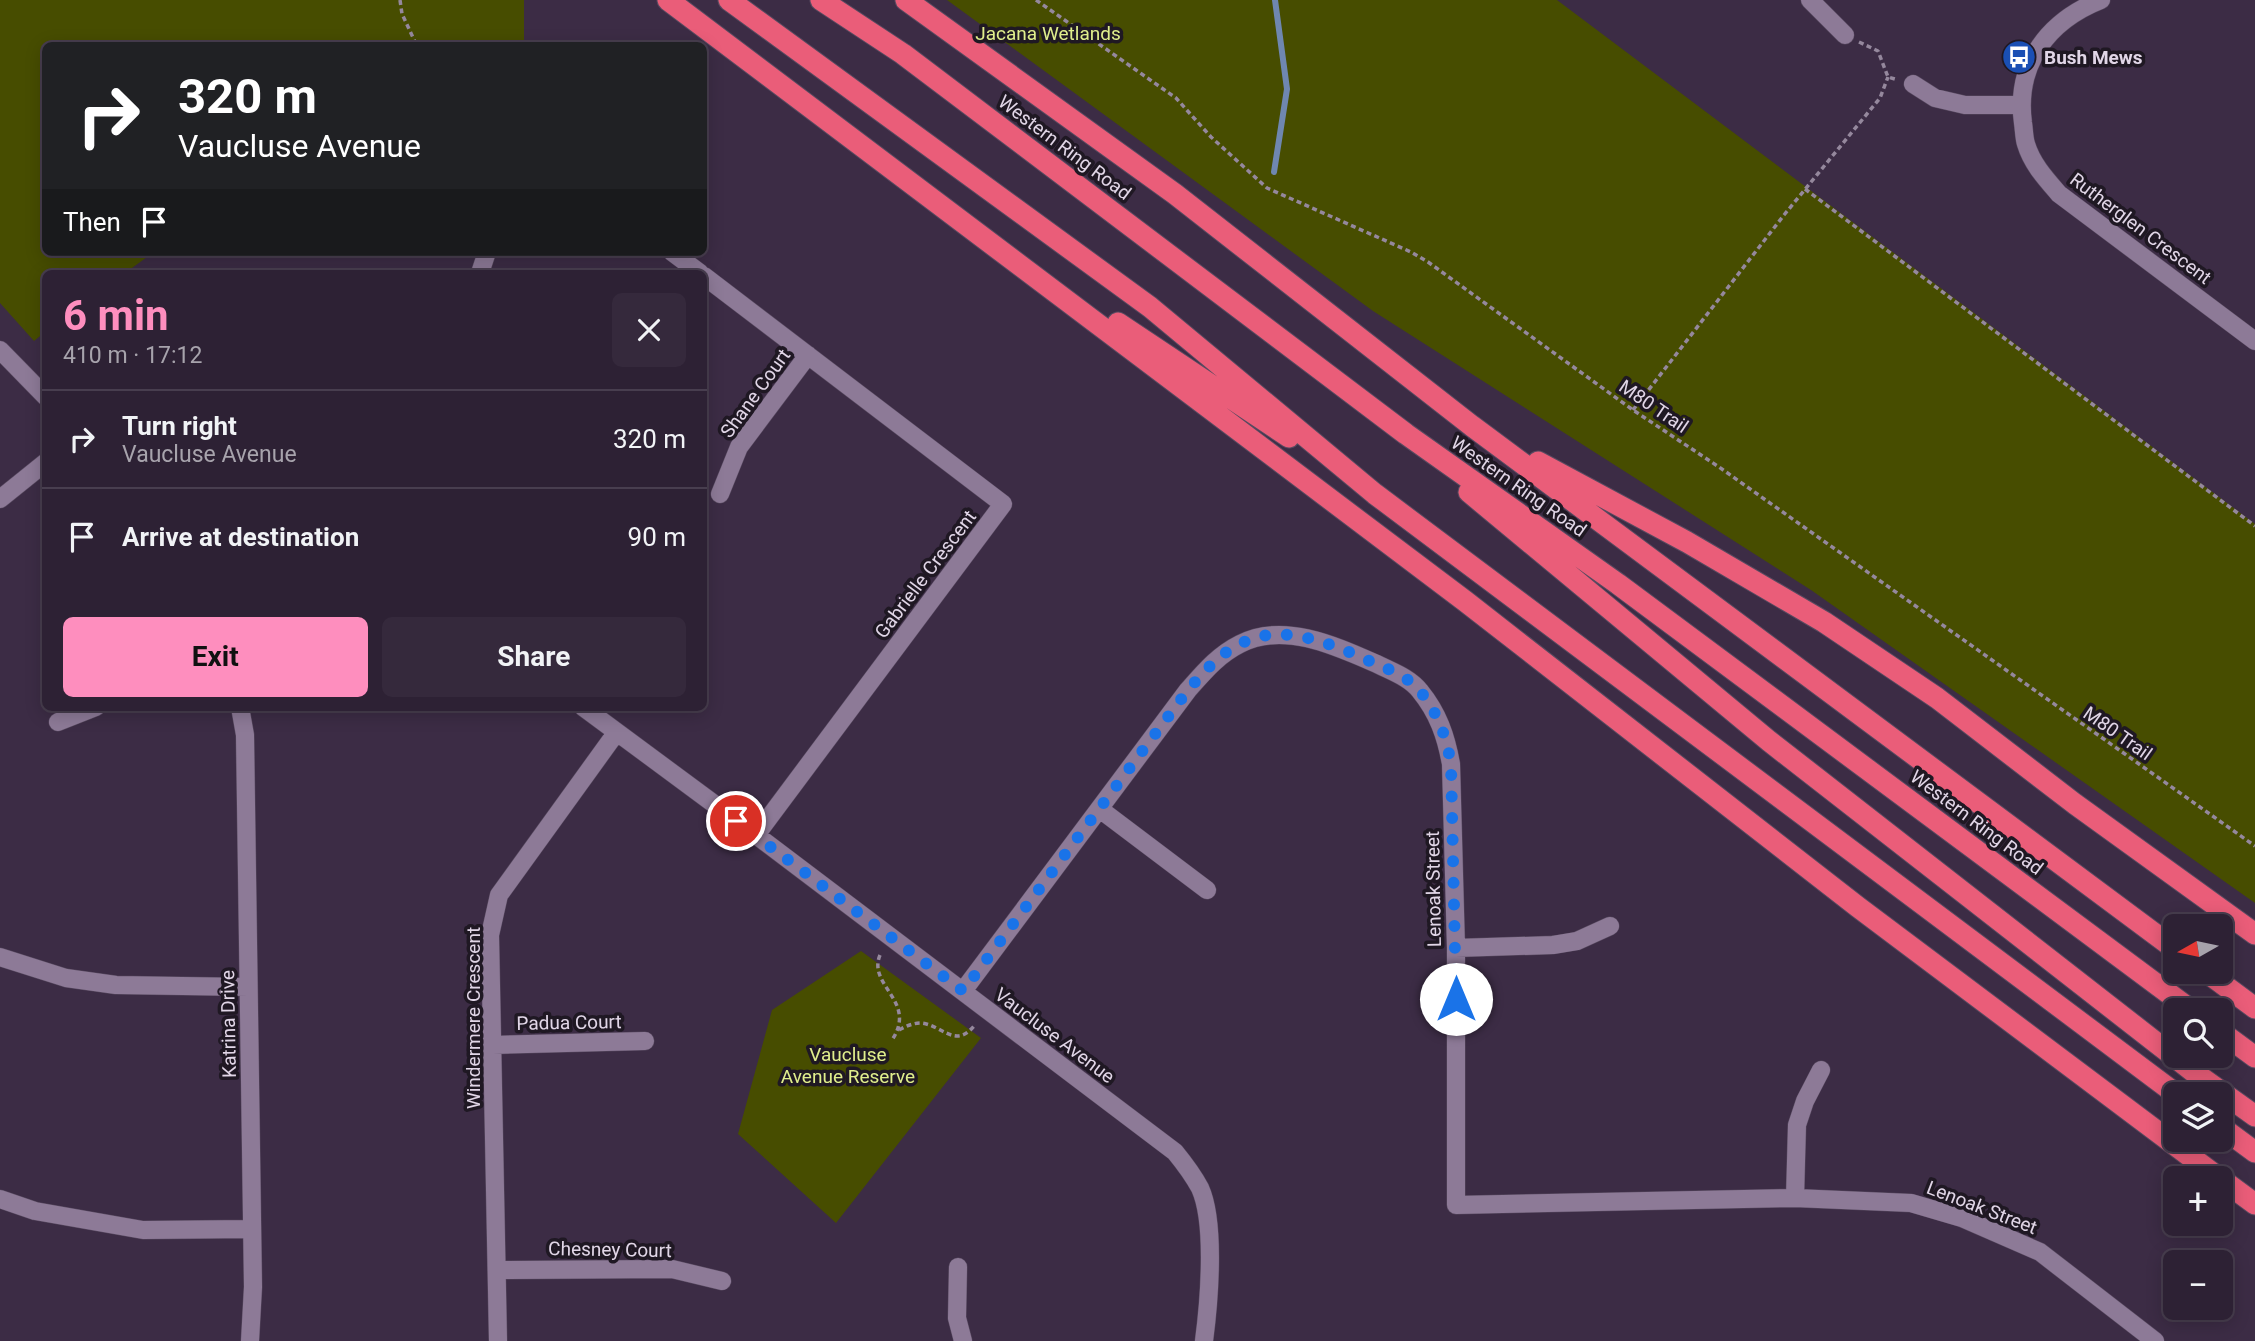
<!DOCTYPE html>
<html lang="en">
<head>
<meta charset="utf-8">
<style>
	:root { --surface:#2d2134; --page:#35293c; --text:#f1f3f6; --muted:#a7a3ac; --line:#483e4f; --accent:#fe8ebe }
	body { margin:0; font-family:Roboto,sans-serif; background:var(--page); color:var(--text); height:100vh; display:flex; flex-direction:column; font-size:26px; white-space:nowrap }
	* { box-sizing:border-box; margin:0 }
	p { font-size:23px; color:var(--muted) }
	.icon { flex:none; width:38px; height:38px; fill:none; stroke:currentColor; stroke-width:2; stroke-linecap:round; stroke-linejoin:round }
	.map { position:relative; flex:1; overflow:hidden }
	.side { position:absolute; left:42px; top:270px; width:665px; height:441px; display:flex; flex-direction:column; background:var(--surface); border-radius:10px; box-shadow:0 4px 18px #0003,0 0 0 2px var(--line) }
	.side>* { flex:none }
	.guide { position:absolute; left:42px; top:42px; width:665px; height:214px; border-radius:10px; box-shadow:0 4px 18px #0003,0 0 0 2px var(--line); background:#202124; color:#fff; overflow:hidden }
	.needle { width:46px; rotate:261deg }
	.controls { position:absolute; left:2163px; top:914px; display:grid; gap:14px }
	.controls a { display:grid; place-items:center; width:70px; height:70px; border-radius:10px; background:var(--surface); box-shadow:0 4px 18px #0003,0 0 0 2px var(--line); font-size:35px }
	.pin { position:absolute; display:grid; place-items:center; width:60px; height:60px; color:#fff; margin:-30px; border:4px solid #fff; border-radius:50%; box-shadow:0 2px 7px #0007 }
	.me { position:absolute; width:77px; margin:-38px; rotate:0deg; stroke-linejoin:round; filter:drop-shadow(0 0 5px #0008) }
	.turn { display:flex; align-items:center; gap:24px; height:147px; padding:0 21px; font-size:32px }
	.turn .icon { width:91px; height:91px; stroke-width:2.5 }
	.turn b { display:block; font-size:49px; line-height:60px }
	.then { display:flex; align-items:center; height:66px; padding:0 21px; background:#0003; gap:14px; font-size:26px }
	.round { display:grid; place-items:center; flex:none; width:74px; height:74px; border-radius:10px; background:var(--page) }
	.summary { display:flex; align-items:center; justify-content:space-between; height:119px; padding:0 21px }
	h1 { font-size:42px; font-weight:700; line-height:52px; color:var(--accent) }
	.cta { display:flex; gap:14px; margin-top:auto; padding:14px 21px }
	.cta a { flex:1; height:80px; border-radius:10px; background:var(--accent); color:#111; font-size:28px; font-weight:700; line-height:80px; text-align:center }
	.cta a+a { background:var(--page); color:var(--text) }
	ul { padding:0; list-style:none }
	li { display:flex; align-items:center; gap:21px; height:98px; padding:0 21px; border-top:2px solid var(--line) }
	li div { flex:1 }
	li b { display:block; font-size:26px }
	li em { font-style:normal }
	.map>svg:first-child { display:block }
	.green { fill:#474d00 }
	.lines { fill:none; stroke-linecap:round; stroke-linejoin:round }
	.stream { stroke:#6f87b0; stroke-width:6 }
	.street-casing { stroke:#584a60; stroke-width:19 }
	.highway-casing { stroke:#584a60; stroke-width:23 }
	.path { stroke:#95889d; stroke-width:3.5; stroke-dasharray:5 3.5; stroke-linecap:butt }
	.street { stroke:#8d7a97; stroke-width:18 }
	.highway { stroke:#ea5d79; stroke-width:21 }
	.route { stroke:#1a73e8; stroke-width:12; stroke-dasharray:0 21.6 }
	.labels { text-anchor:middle; stroke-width:7; stroke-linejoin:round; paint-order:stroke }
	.park-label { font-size:19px; fill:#e0ee8c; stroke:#1f1823 }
	.poi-label { font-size:19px; font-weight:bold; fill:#e1d6e7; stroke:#1f1823; text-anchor:start }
	.street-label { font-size:19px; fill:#e1d6e7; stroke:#1f1823 }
</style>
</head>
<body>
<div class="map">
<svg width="2255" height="1341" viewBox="0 0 2255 1341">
	<rect width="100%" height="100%" fill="#3c2c45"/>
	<!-- green -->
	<path class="green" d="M0,0H524V45L46,46V252H154L125,273H46L45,332L34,341L0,303Z
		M947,0H1557L2255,524V903L1811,590L1373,311Z
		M861,951L981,1038L836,1223L738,1134L772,1010Z"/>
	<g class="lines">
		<!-- stream -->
		<path class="stream" d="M1274,172L1287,89L1275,0"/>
		<!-- street casing -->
		<g class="street-casing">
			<path id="street" d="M1810,0L1845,35
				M2101,0C2048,21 2015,64 2023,123C2024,129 2024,138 2026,144C2032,164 2046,179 2059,194L2255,341
				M1913,84L1935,98L1965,105H2020
				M672,252L700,273
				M480,273L487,252
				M704,276L1003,504L756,835
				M0,350L46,397
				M720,494L739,447L808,355
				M0,499L46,462
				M240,707L245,735L253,1287L250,1341
				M583,707L756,835L1175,1152C1184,1163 1193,1175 1200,1188C1216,1223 1209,1303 1204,1341
				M58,722L96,707
				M1101,810L1207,890
				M1456,948L1553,945L1577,941L1610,926
				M0,957L66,978L116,985L248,987
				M963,991L1188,690C1204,672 1218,655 1240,644C1284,621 1338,647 1379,665C1393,672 1410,678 1420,691C1438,713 1446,736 1451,764L1456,948V1205L1795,1198L1911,1203L1962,1218L2040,1252L2155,1341
				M493,1045L645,1041
				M1795,1198L1797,1125L1805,1101L1821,1070
				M0,1199L35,1211L143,1230L252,1229
				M958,1267L957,1318L963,1341
				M497,1270L672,1269L722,1281
				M498,1341L490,935L499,895L616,733"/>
		</g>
		<!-- highway casing -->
		<g class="highway-casing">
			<path id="highway" d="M668,0L1465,601L1858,907L2219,1178
				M729,0L1150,307L1375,494L2176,1094
				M821,0L903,54L1406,434L1618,584L2191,1010
				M906,0L1175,194L1472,426L2175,949
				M1118,323L1289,437
				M1538,462L1687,542L1824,622L1937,698L2075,804L2255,934
				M1469,492L1769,741L2195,1073L2255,1116
				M2205,971L2255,1008
				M2221,1032L2255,1057
				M2221,1127L2255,1152
				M2221,1179L2255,1204"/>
		</g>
		<!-- path -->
		<path class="path" d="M400,0L402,14L417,46
			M1036,0L1176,98L1211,137L1267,188L1411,252L1428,262L1633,410L1719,467L2255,846
			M1859,42L1878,51L1888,77L1898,80
			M1805,189L2255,526
			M1633,410L1784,215L1880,98L1888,77
			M880,955C867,986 918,1001 892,1040
			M899,1030C906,1026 913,1023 921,1023C942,1025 955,1049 974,1026"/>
		<!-- street -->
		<use href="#street" class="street"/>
		<!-- highway -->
		<use href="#highway" class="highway"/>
	</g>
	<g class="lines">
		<!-- route -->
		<path class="route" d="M736,821L963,991L1188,690C1204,672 1218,655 1240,644C1283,621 1334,645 1374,663C1390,670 1409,677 1420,691C1438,713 1446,736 1451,764L1456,999"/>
	</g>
	<!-- icons -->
	<defs>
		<g id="bus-disc" transform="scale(1.75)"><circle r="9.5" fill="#1a4fb4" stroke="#1f1823"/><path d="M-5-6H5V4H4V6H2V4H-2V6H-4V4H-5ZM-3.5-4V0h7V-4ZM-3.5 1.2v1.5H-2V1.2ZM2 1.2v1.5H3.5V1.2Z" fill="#fff"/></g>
	</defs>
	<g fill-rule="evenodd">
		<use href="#bus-disc" x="2019" y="57"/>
	</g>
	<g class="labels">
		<!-- park labels -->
		<g class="park-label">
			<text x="1048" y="40">Jacana Wetlands</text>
			<text x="848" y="1061">Vaucluse<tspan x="848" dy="22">Avenue Reserve</tspan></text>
		</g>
		<!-- poi labels -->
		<g class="poi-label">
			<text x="2044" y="64">Bush Mews</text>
		</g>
		<!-- street labels -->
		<g class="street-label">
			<text transform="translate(1065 147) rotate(37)" y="7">Western Ring Road</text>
			<text transform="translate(2141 228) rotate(37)" y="7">Rutherglen Crescent</text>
			<text transform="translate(755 393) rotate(-54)" y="7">Shane Court</text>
			<text transform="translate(1654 406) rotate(34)" y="7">M80 Trail</text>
			<text transform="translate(1519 486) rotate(35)" y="7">Western Ring Road</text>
			<text transform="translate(925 574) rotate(-53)" y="7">Gabrielle Crescent</text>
			<text transform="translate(2118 733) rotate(35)" y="7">M80 Trail</text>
			<text transform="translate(1977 822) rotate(37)" y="7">Western Ring Road</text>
			<text transform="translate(1433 889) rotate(-91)" y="7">Lenoak Street</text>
			<text transform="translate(473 1018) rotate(-90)" y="7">Windermere Crescent</text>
			<text transform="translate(569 1022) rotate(-1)" y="7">Padua Court</text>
			<text transform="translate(228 1024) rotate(-91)" y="7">Katrina Drive</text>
			<text transform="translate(1055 1035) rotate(37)" y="7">Vaucluse Avenue</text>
			<text transform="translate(1982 1207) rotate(21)" y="7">Lenoak Street</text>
			<text transform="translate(610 1249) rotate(1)" y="7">Chesney Court</text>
		</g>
	</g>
</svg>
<div class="controls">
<a><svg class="needle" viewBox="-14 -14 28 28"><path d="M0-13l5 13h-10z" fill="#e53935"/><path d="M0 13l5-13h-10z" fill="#a7a3ac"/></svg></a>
<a><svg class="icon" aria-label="search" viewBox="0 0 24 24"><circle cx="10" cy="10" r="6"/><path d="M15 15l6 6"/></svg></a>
<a><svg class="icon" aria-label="layers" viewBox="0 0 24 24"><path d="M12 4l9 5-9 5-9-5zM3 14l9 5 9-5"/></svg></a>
<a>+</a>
<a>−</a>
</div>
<div class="pin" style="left:736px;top:821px;background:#d93025"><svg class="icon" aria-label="arrive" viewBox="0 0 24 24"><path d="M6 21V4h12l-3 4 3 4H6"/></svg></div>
<svg class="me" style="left:1456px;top:999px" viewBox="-20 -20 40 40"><circle r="19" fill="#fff"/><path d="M0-13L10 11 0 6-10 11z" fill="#1a73e8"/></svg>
<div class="guide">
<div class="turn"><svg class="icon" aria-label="right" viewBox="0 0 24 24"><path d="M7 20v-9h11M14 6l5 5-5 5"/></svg><div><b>320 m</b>Vaucluse Avenue</div></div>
<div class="then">Then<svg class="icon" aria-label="arrive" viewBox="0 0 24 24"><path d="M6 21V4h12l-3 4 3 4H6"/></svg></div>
</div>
<section class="side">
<div class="summary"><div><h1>6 min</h1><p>410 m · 17:12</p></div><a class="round"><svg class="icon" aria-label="close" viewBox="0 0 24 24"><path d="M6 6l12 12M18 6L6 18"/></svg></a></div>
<ul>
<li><svg class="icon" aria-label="right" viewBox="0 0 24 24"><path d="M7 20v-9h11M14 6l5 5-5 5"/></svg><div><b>Turn right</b><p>Vaucluse Avenue</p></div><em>320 m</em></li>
<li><svg class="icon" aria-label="arrive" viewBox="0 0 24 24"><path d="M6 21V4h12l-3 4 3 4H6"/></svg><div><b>Arrive at destination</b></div><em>90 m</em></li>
</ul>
<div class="cta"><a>Exit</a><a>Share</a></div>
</section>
</div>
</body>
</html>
